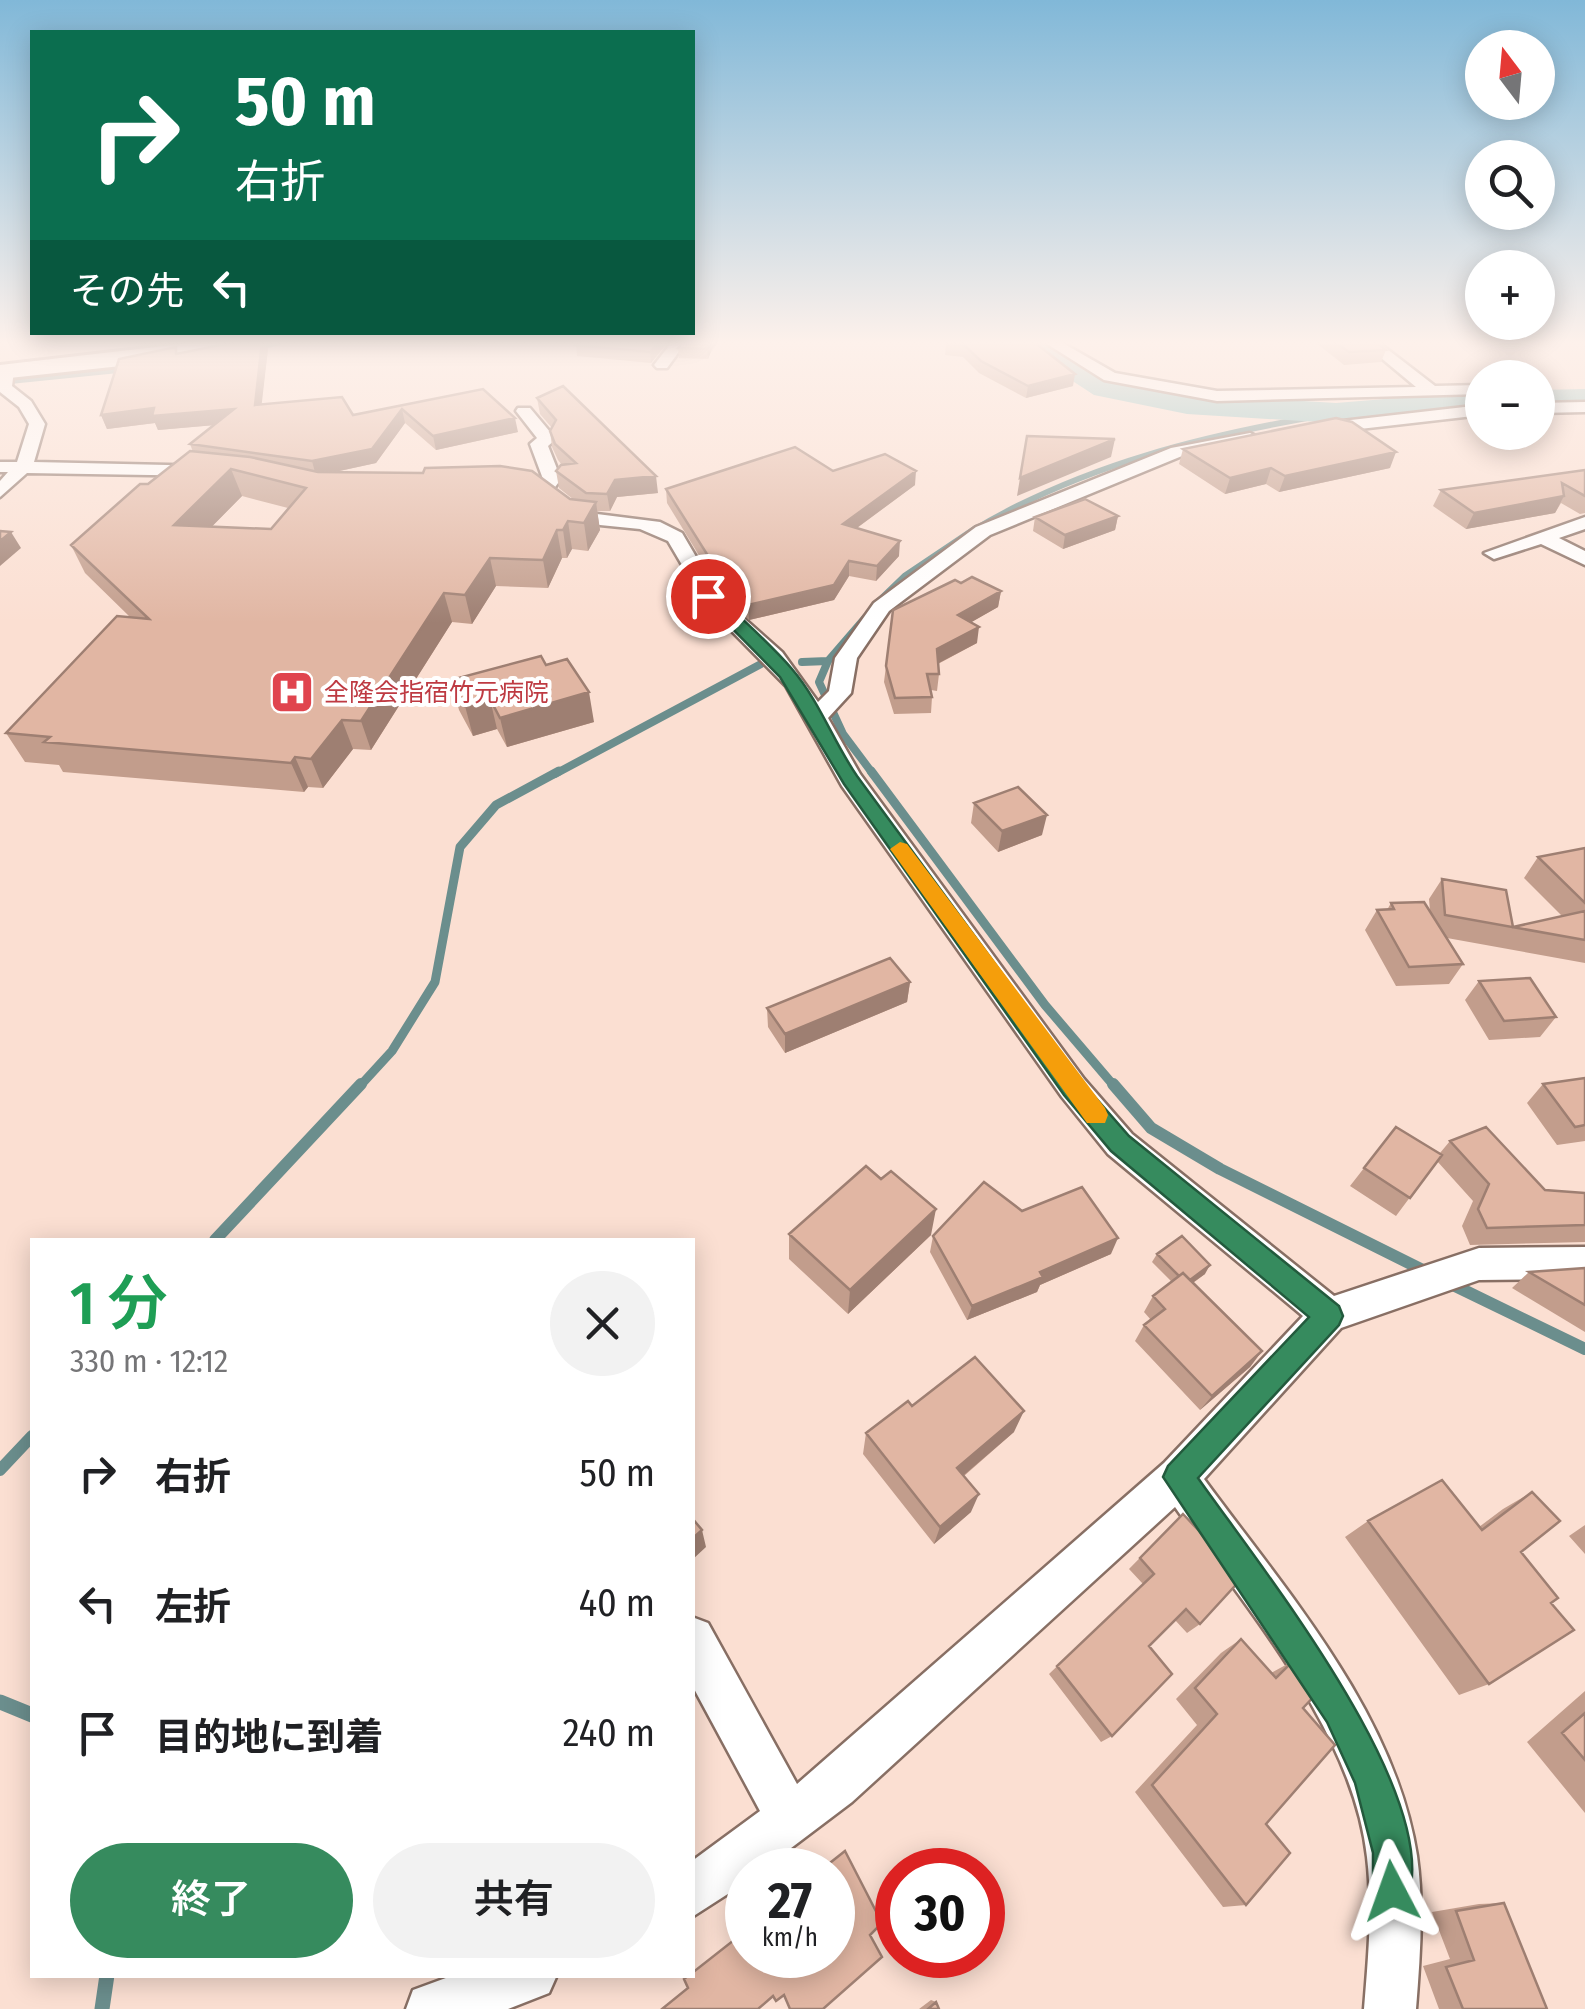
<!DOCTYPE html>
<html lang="ja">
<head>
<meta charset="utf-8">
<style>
	:root { --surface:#fff; --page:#f2f2f2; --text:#202124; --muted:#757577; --accent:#368b5e }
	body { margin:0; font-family:"Fira Sans Condensed","Noto Sans JP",sans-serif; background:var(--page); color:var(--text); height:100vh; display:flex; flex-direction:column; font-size:38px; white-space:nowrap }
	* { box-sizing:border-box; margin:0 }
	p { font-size:32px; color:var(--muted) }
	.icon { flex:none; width:55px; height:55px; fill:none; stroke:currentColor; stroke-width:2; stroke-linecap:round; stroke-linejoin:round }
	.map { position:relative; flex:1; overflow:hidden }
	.drawer { position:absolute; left:30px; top:1238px; width:665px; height:740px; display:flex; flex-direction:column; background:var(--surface); border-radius:0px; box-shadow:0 5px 25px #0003 }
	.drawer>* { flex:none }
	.guide { position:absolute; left:30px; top:30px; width:665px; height:305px; border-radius:0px; box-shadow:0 5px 25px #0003; background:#0b6e4f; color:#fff; overflow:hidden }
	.needle { width:65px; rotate:344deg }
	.controls { position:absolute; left:1465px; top:30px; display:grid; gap:20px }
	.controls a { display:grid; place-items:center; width:90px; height:90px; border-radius:50%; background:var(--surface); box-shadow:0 5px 25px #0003; font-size:50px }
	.speed { position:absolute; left:725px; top:1848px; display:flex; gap:20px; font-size:50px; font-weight:700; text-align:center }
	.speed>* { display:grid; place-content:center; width:130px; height:130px; border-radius:50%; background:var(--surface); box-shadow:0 5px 25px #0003; line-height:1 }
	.speed small { font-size:25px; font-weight:400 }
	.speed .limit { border:15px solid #d22; background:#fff; color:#111 }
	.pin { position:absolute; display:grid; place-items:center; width:85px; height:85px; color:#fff; margin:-42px; border:5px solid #fff; border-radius:50%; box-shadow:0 2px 10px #0007 }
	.me { position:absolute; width:110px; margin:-55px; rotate:356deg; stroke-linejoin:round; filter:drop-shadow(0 0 8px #0008) }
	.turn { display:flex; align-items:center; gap:35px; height:210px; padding:0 40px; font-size:45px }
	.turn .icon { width:130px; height:130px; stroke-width:2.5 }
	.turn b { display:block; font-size:70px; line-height:85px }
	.then { display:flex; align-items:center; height:95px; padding:0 40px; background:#0003; gap:20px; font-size:38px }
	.round { display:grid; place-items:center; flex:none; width:105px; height:105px; border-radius:52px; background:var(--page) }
	.overview { display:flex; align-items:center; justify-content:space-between; height:170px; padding:0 40px }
	h1 { font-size:60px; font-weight:600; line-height:75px; color:#1e9e55 }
	.button { display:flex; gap:20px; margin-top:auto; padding:20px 40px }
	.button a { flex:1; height:115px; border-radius:60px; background:var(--accent); color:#fff; font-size:40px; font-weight:600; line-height:115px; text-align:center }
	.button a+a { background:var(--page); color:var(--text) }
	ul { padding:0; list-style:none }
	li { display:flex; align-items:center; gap:30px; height:130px; padding:0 40px }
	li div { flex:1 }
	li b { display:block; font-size:38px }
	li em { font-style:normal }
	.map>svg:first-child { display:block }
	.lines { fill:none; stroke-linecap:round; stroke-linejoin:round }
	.stream-far4 { stroke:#6b8e8d; stroke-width:6 }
	.stream-far3 { stroke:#6b8e8d; stroke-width:8 }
	.stream-far2 { stroke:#6b8e8d; stroke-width:9 }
	.stream-far1 { stroke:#6b8e8d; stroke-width:12 }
	.stream { stroke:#6b8e8d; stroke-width:15 }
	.river { fill:#88bfbf; fill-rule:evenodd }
	.street-casing { stroke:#886f64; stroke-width:5 }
	.secondary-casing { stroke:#886f64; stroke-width:6 }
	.street { fill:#fff; fill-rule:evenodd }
	.secondary { fill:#fff; fill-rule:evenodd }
	.wall { fill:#c29d8c; fill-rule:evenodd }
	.shaded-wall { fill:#9e7f72 }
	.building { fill:#e1b6a3; stroke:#9e7f72; stroke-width:2.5; fill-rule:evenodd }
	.route { fill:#368b5e; stroke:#235a3d; stroke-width:2.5 }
	.slow { fill:#f59e0b }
	.labels { text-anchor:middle; stroke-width:8; stroke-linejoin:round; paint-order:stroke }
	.far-health-label { font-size:25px; fill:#be3a42; stroke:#fff; text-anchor:start }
</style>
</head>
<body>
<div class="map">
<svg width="1585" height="2009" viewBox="0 0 1585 2009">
	<rect width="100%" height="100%" fill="#fbdfd2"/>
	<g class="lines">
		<!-- stream-far4 -->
		<path class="stream-far4" d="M254,348L280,342
			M0,382L128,369
			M972,531C1083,464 1209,434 1336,413"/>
		<!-- stream-far3 -->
		<path class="stream-far3" d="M877,604L906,576L976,529
			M828,661L819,682L843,734L873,774
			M802,662L828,661L866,617
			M555,774L761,664"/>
		<!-- stream-far2 -->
		<path class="stream-far2" d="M871,771L1045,1005L1115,1087
			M359,1087L392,1051L435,982L460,847L496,805L559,771"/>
		<!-- stream-far1 -->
		<path class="stream-far1" d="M1113,1084L1151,1128L1220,1169L1431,1274
			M215,1240L361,1084
			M1447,1282L1585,1349
			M0,1470L32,1436"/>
		<!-- stream -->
		<path class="stream" d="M0,1702L32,1715
			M102,2009L107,1975"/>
		<!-- river -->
		<path class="river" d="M1013,342H1055L1116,380L1187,394L1336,403L1482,391V411L1336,423L1187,414L1094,395Z
			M1585,389V409L1538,410V390Z"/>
		<!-- street casing -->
		<g class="street-casing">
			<path id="street" d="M672,342H686L667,368H657L654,365Z
				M1044,342H1061L1115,373L1217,391L1416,387L1362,342H1378L1435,386L1481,385L1482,394L1217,401L1104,380Z
				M6,366L14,371L12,386L31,401L45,424L34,462L212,466L221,471L212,476L27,473L0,497V481L8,472H0V462H17L29,424L19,407L0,392V368Z
				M1585,402V412L1538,413V403Z
				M1482,405V415L1316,434L1308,429L1316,424Z
				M518,408H530L556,439L548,446L561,479L550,494L535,490L543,479L530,444L537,438L516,411Z
				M1250,433L1259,438L1256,442L1182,456L990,535L889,611L857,658L851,693L828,718L860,774L1084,1079L1132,1134L1334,1296L1479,1248L1585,1247V1279L1479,1280L1341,1328L1204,1479C1286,1591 1395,1713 1417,1856C1424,1906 1420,1959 1416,2009H1364C1368,1959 1373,1907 1367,1857C1353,1731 1246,1608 1175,1507L852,1802L762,1870H748V1881L692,1917V1861L760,1811L692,1685V1617L708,1623L797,1784L1164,1463L1303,1316L1108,1154L1062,1097L842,786L786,686L705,604L668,541L640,529L580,523L554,508L563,502L589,513L660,522L682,533L719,596L782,652L818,702L829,691L835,658L874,603L976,527L1171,448Z
				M1585,517V529L1559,538L1585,551V565L1541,544L1494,559L1484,553Z
				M454,1975H557L549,1993L508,2009H406L413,1990Z"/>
		</g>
		<!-- secondary casing -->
		<g class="secondary-casing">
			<path id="secondary" d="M199,342H247L236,348L130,365L0,379V365Z"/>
		</g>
		<!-- street -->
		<use href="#street" class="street"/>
		<!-- secondary -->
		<use href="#secondary" class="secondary"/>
	</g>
	<!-- wall -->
	<path class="wall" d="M235,342H265L268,349L261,404L353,415L483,389L518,432L436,450L405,423L376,463L335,472L574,500L559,488L556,471L562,465L558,460L552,447L550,431L552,428L540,414L537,398L658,493L617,497L610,511H597L600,530L588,551L572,549L567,558H562L548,588L496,586L472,624L452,622L371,750L353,749L323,788L308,787L304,792L63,772L59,765L25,762L6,733L131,618L85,573L71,545L148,484L193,452L190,444L214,425L158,430L155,423L107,429L101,415L178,353ZM242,496L288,508L271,529L212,526Z
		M439,342H481L474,346Z
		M576,342H668L651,363L577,356Z
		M683,342H720L713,347L708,359L679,358L678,348Z
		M946,342H1034L1073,386L1026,398L979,373L963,357L945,355Z
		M1315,342H1376L1386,350L1381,362L1344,365Z
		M1183,449L1390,468L1279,492L1266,484L1225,494L1179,464Z
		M1585,470V513L1580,514L1561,503L1555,513L1466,529L1433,506L1441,490Z
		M833,471L915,485L857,528L899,556L876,581L849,576L834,600L749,620L722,593L667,503L666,489Z
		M1118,516L1115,530L1063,549L1033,531L1035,517Z
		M961,583L1001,591L998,607L971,622L977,643L938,664L939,674L937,691L931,690L932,697L931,713L894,714L884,682L886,666Z
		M546,665L594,722L507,747L497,729L473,736L459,710L451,680Z
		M974,803L1042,835L998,852L971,823Z
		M1585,848V963L1447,938L1463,964L1449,984L1396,986L1365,930L1377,910H1387L1391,903L1430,911L1429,899L1442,879L1513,927L1562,916L1524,878L1538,857Z
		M1479,981L1556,1017L1540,1037L1489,1040L1465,1000Z
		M910,982L907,1002L785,1053L768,1027L767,1008Z
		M1585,1078V1141L1557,1145L1527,1103L1543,1084Z
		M1396,1127L1440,1153L1450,1141L1545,1190L1585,1193V1242L1470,1245L1462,1226L1473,1201L1437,1161L1396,1216L1350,1186Z
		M1022,1211L1111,1254L1040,1285L1037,1292L967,1320L930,1252L933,1236Z
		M789,1234L931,1235L848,1314L789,1259Z
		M1157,1254L1205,1274L1193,1283L1262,1351L1250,1367L1200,1410L1135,1341L1144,1325L1151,1320L1144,1312L1153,1296L1172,1282L1152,1262Z
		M1585,1268V1332L1512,1288L1529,1272Z
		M1014,1432L964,1476L971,1512L934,1544L863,1454L866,1433Z
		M1532,1492L1521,1552L1551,1603L1489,1684L1459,1695L1345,1537L1368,1521L1479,1527L1503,1509Z
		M1183,1514L1200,1624L1187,1633L1175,1620L1149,1646L1112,1736L1101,1742L1049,1674L1143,1584L1129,1569Z
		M1585,1525V1554L1569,1536Z
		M1241,1639L1271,1673L1293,1661L1303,1708L1266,1824L1246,1905L1223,1907L1135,1792L1197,1725L1176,1699L1221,1653Z
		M1585,1691V1813L1527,1742Z
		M1504,1903L1547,2009H1439L1423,1966L1450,1959L1432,1912L1479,1904Z
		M931,2000L936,2002L939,2009H919Z"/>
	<!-- shaded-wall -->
	<path class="shaded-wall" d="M137,342H170L139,345Z
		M262,342H265L268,349L260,419L255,405Z
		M659,342H668L651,363L650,352Z
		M710,342H720L713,347L708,359L707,349Z
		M1075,374L1073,386L1026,398L1028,386Z
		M154,408L234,409L239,423L158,430L155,423L107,429L101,415Z
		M402,409L405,423L376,463L316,476L312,461Z
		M515,418L518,432L436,450L433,436Z
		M1115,439L1111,457L1017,496L1020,478Z
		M1396,452L1390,468L1279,492L1285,476Z
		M1271,468L1266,484L1225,494L1230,478Z
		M231,469L242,496L186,553L174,525Z
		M916,471L915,485L843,538V524Z
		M656,476L658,493L617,497L610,511L607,494L615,480Z
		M1564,496L1555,513L1466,529L1474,513Z
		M596,502L600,530L588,551L584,523Z
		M1118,516L1115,530L1063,549L1065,535Z
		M568,521L572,549L567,558L563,530Z
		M557,530L562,558L548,588L543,560Z
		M11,532L21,548L0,566V541Z
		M900,541L899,556L876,581L877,566Z
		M490,558L496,586L472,624L465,595Z
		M849,561V576L834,600L749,620L748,605Z
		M1001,591L998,607L956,631L958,615Z
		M444,593L452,622L371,750L361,721Z
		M979,627L977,643L935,665L937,649Z
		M589,692L594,722L507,747L500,718Z
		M490,699L497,729L473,736L465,706Z
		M342,720L353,749L323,788L311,759Z
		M295,757L308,787L304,792L291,763Z
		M1047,815L1042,835L998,852L1002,831Z
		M910,982L907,1002L785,1053V1034Z
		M936,1209L931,1235L848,1314L850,1290Z
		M1118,1238L1111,1254L1040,1285L1037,1292L967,1320L972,1306L1040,1272Z
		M1210,1265L1205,1274L1181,1291L1186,1283Z
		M1262,1351L1250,1367L1200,1410L1212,1396Z
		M1024,1411L1014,1432L950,1487L957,1468Z
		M979,1494L971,1512L934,1544L940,1527Z
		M702,1530L706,1547L692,1560V1539Z"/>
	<!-- building -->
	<path class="building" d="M235,342H262L255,405L342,397L353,415L483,389L515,418L433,436L402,409L372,449L312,461L190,444L234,409L152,416L154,408L101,415L119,359L176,347V354Z
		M578,342H659L650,352L575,345Z
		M683,342H710L707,349L678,348Z
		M946,342H1034L1075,374L1028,386L981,361L964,345L946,343Z
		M1335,342H1376L1386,350L1349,352Z
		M563,386L656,476L615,480L607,494L586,493L556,471L561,465L576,463L555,444L550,431L556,420L537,398Z
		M1336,418L1352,422L1396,452L1285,476L1271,468L1230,478L1183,449Z
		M1027,436L1115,439L1020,478Z
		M795,447L833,471L885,454L916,471L843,524L900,541L877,566L849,561L834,585L748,605L722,578L666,489Z
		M190,451L250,457L318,472L423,473L425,468L500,466L532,471L570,499L596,502L584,523L568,521L563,530H557L543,560L490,558L465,595L444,593L361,721L342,720L311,759L295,757L291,763L44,742L50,737L6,733L117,616L149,619L71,545L140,484H148ZM231,469L306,488L271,529L174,525Z
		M1585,470V496L1562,483L1564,496L1474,513L1441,490Z
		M1085,499L1118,516L1065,535L1035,517Z
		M0,531L11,532L0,541Z
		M972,577L1001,591L958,615L979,627L937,649L939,674H927L932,697L895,698L886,666L893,610L955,580L961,583Z
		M541,656L546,665L567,659L589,692L500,718L490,699L465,706L451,680Z
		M1018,787L1047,815L1002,831L974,803Z
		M1585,848V903L1538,857Z
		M1442,879L1506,890L1513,927L1585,911V940L1445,915Z
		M1424,902L1463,964L1409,967L1377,910L1394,909L1391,903Z
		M890,958L910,982L785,1034L767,1008Z
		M1530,978L1556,1017L1504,1021L1479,981Z
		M1585,1078V1125L1575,1127L1543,1084Z
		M1396,1127L1442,1155L1410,1198L1364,1168Z
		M1486,1127L1545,1190L1585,1193V1225L1487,1228L1478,1209L1489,1184L1450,1141Z
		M866,1166L881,1179L891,1171L936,1209L850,1290L789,1234Z
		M984,1182L1022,1211L1082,1187L1118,1238L1040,1272L1043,1277L972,1306L933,1236Z
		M1182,1236L1210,1265L1190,1280L1183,1273L1179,1276L1157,1254Z
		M1585,1268V1305L1529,1272Z
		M1183,1273L1262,1351L1212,1396L1144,1325L1165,1309L1153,1296Z
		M975,1357L1024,1411L957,1468L979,1494L940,1527L866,1433L908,1401L912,1406Z
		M1442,1480L1482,1530L1532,1492L1560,1521L1521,1552L1558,1598L1551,1603L1574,1630L1489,1684L1368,1521Z
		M1183,1514L1243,1577L1200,1624L1186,1609L1149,1646L1172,1674L1112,1736L1057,1666L1154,1574L1140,1558Z
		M692,1518L702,1530L692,1539Z
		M1241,1639L1276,1678L1293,1661L1320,1690L1303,1708L1335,1745L1266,1824L1290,1853L1246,1905L1152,1785L1217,1714L1195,1688Z
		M1585,1713V1760L1562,1733Z
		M845,1851L882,1923L870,1935L882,1957L823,2009H790L784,1995L776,2001L773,1996L758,2009H662L688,1988L684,1979L689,1975H692V1973L748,1929V1955H832V1870H821Z
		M1504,1903L1547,2009H1463L1446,1967L1474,1960L1456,1911Z
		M936,2002L939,2009H928Z"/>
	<!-- sky -->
	<linearGradient id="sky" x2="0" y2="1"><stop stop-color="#81b8d8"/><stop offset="0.55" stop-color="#fdf1eb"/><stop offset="1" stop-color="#fdf1eb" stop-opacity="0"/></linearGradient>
	<rect width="1585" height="623" fill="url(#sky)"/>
	<!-- route -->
	<path class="route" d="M703,592H714C740,618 769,642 792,669C820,702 833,741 857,776L1081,1081L1129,1136L1339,1306L1343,1316L1339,1325L1198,1478C1258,1564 1449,1800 1406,1904L1392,1910L1379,1904L1373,1891V1853L1355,1783L1327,1722L1163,1477L1168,1466L1309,1317L1111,1151L1064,1095L844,784L780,677L703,599Z"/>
	<!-- slow -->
	<path class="slow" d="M900,842L907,844L1105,1108L1108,1115L1105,1123H1087L893,853L890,849Z"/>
	<!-- icons -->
	<defs>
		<g id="hospital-square" transform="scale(2.25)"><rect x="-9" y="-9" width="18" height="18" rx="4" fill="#e0444e" stroke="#fff"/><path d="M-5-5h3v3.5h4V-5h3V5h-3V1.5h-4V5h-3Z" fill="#fff"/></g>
	</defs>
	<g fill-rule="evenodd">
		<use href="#hospital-square" x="292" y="692"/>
	</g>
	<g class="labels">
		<!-- far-health labels -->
		<g class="far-health-label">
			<text x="324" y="701">全隆会指宿竹元病院</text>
		</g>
	</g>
</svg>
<div class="controls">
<a><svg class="needle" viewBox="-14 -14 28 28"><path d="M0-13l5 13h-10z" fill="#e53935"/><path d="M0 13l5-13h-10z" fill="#757577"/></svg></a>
<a><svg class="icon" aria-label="search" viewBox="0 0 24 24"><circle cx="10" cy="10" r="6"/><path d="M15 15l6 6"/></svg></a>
<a>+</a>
<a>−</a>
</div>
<div class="speed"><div>27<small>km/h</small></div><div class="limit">30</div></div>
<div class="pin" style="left:708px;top:596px;background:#d93025"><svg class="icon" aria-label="arrive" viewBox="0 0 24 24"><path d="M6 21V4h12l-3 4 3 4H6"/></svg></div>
<svg class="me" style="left:1392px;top:1891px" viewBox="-20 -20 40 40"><path d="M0-17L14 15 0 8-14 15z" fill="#368b5e" stroke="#fff" stroke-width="4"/></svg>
<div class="guide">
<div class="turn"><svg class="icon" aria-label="right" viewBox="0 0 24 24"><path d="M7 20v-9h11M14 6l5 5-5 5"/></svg><div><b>50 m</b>右折</div></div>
<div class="then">その先<svg class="icon" aria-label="left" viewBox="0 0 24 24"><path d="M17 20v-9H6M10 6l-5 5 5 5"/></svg></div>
</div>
<section class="drawer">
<div class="overview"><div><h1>1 分</h1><p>330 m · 12:12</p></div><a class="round"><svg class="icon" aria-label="close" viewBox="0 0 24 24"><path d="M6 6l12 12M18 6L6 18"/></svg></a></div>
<ul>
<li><svg class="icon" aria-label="right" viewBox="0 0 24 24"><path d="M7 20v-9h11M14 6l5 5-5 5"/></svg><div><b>右折</b></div><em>50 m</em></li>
<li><svg class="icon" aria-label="left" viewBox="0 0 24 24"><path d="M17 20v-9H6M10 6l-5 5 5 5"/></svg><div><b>左折</b></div><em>40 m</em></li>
<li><svg class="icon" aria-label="arrive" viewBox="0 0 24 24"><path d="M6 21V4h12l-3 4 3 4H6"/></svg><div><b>目的地に到着</b></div><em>240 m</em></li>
</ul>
<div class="button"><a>終了</a><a>共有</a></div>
</section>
</div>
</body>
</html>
